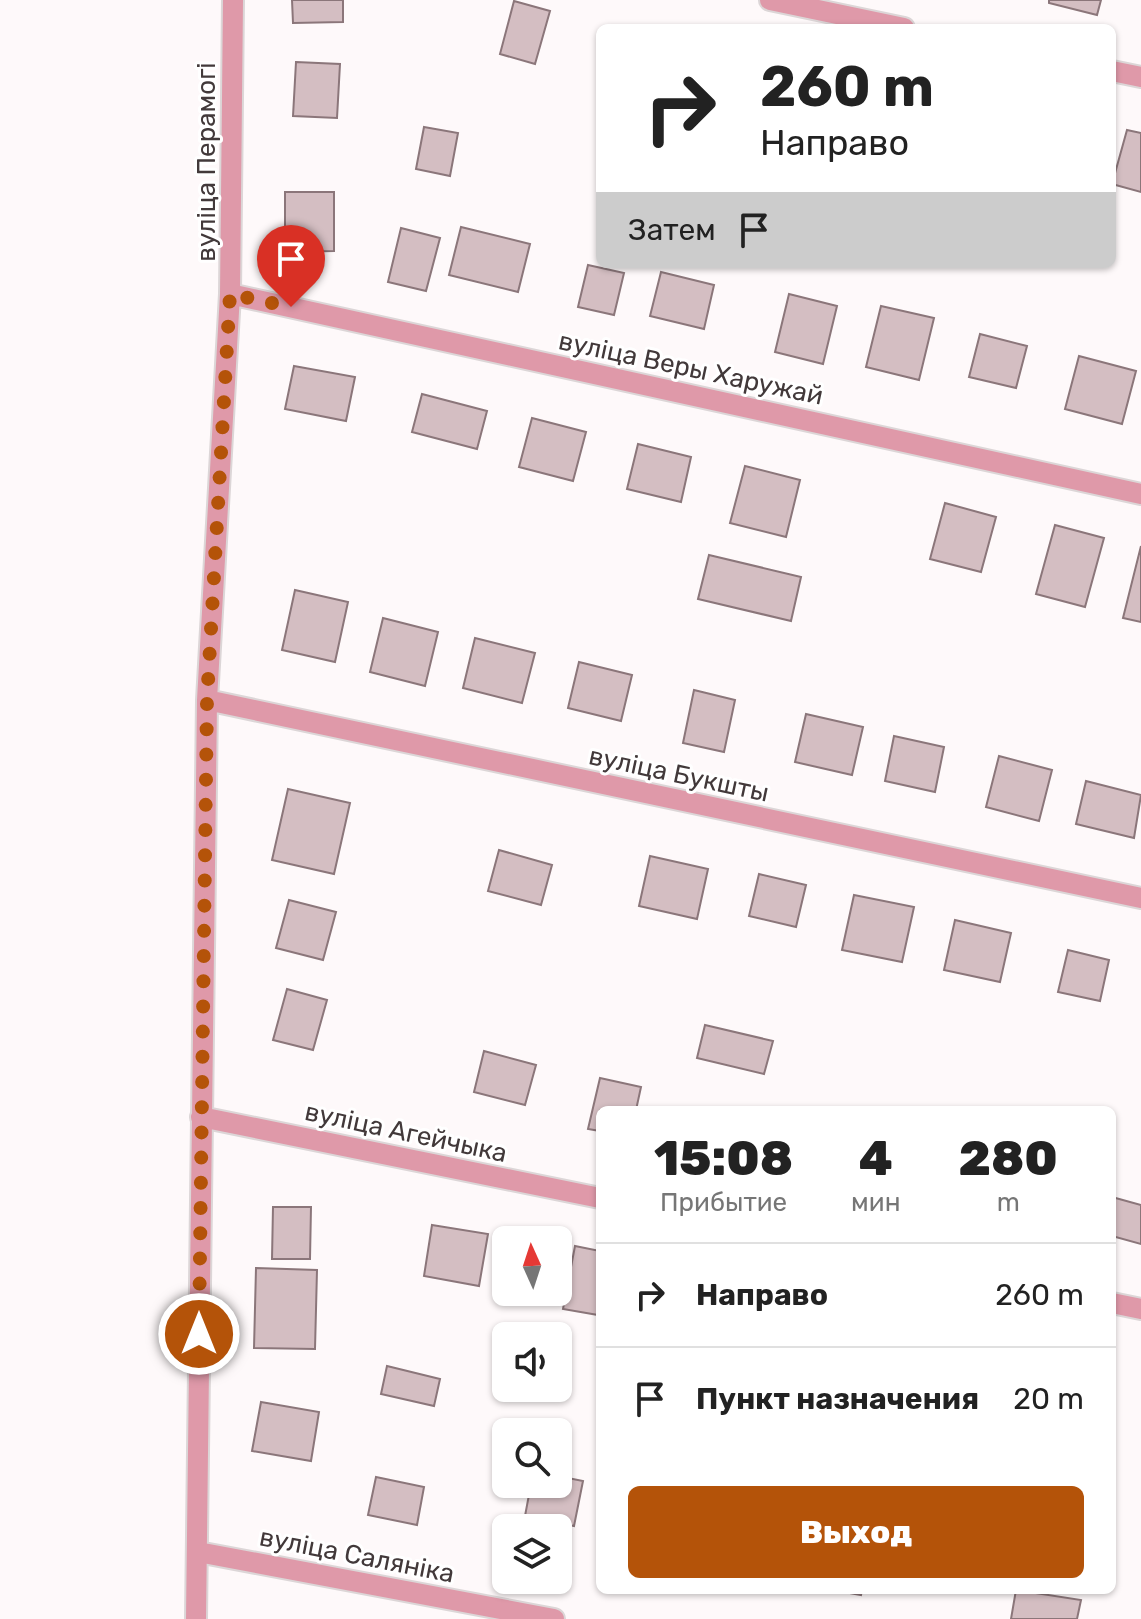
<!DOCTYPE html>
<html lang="ru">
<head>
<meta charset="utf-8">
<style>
	:root { --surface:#fff; --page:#f2f2f2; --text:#222; --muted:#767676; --line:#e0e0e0; --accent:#b45309 }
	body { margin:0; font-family:Rubik,sans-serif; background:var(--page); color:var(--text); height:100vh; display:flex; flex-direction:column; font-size:30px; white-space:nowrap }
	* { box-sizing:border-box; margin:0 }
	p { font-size:26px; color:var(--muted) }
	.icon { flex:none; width:44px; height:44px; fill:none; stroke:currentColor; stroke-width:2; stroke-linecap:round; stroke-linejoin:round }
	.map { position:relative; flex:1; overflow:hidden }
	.side { position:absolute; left:596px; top:1106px; width:520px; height:488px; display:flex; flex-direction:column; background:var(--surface); border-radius:12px; box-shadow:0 2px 6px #0004 }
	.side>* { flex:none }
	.top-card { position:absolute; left:596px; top:24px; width:520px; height:244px; border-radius:12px; box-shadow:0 2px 6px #0004; background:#fff; color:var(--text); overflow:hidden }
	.needle { width:52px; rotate:357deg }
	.fabs { position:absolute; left:492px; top:1226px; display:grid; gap:16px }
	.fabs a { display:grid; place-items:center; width:80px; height:80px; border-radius:12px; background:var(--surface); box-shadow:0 2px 6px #0004; font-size:40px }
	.pin { position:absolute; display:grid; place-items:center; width:68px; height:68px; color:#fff; margin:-82px -34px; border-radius:50% 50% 50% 0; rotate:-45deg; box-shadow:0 0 8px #0007 }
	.pin .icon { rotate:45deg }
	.me { position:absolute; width:88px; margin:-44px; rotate:0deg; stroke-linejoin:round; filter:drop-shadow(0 0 6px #0008) }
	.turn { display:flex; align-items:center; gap:28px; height:168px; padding:0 32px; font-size:36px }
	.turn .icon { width:104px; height:104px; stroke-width:2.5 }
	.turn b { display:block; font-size:56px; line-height:68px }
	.then { display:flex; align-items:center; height:76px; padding:0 32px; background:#0003; gap:16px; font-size:30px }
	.eta { display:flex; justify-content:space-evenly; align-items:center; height:136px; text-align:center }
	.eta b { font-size:48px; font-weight:800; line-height:56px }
	.action { display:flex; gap:16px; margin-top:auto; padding:16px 32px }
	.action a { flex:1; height:92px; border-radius:12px; background:var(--accent); color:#fff; font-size:32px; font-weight:800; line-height:92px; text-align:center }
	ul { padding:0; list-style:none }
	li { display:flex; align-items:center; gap:24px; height:104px; padding:0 32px; border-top:2px solid var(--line) }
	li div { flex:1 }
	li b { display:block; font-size:30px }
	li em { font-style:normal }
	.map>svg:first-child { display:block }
	.building { fill:#d4bec2; stroke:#8b767a; stroke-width:2 }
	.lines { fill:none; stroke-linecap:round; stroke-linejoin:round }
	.minor-casing { stroke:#dcd6d7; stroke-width:24 }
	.minor { stroke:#df99a9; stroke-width:20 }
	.route { stroke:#b45309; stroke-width:14; stroke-dasharray:0 25.2 }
	.labels { text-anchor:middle; stroke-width:6; stroke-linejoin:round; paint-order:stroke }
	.street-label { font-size:26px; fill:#42393a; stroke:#fff }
</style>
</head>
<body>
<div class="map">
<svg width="1141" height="1619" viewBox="0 0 1141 1619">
	<rect width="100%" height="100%" fill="#fef9fa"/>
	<!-- building -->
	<path class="building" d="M292,0H343V22L293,23Z
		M1049,0H1101L1097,15L1049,3Z
		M514,1L550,11L535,64L500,54Z
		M296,62L340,64L337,118L293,116Z
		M424,127L458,133L450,176L416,169Z
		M1127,130L1141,133V192L1112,184Z
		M285,192H334V251L285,252Z
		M461,227L530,244L518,292L449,275Z
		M401,228L440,238L426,291L388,282Z
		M588,265L624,273L614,315L578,307Z
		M661,272L714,285L704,329L650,316Z
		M789,294L837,306L823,364L775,352Z
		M881,306L934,318L919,380L866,367Z
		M980,334L1027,346L1016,388L969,377Z
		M1079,356L1136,371L1122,424L1065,409Z
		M294,366L355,377L346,421L285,409Z
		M422,394L487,411L477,449L412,432Z
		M532,418L586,432L573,481L519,467Z
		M638,444L691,457L681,502L627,489Z
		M745,466L800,480L786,537L730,523Z
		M945,503L996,517L981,572L930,559Z
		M1055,525L1104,538L1085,607L1036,594Z
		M1141,546V622L1123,618Z
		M709,555L801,577L791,621L698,599Z
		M295,590L348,602L335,662L282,650Z
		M383,618L438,632L425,686L370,672Z
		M475,638L535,653L522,703L463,688Z
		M579,662L632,675L621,721L568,708Z
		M694,690L735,700L724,752L683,743Z
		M806,714L863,727L852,775L795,762Z
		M894,736L944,747L935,792L885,781Z
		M999,756L1052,770L1039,821L986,807Z
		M1086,781L1141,795L1134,838L1076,824Z
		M288,789L350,803L334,874L272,860Z
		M499,850L552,865L541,905L488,891Z
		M650,856L708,869L697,919L639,906Z
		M759,874L806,885L796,927L749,916Z
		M854,895L914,907L902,962L842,950Z
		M289,900L336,912L323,960L276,948Z
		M955,920L1011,933L1000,982L944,970Z
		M1068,950L1109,960L1100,1001L1058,992Z
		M287,989L327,1000L313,1050L273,1040Z
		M705,1025L773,1041L764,1074L697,1058Z
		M484,1051L536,1065L525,1105L474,1092Z
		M600,1078L641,1087L636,1110H600V1131L588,1129Z
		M1112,1197L1141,1205V1244L1112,1236Z
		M273,1207H311L310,1259H272Z
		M432,1225L488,1234L479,1286L424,1276Z
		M575,1246L600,1251L598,1315L563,1309Z
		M256,1268L317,1270L315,1349L254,1348Z
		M387,1366L440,1379L434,1406L381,1394Z
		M261,1402L319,1412L311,1461L252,1451Z
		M558,1476L583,1481L574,1526L525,1516L531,1484H558Z
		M376,1477L424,1487L417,1525L368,1515Z
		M833,1590H862L861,1595Z
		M1016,1590L1081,1600L1077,1619H1011Z"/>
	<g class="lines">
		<!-- minor casing -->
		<g class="minor-casing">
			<path id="minor" d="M770,0L904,28
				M1112,71L1141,77
				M230,294L1141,494
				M207,700L1141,898
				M201,1117L600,1198
				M1112,1303L1141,1309
				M198,1552L554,1619
				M196,1619L207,700L230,294L233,0"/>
		</g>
		<!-- minor -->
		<use href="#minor" class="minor"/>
	</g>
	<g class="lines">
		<!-- route -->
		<path class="route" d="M199,1334L207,700L230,294L291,307"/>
	</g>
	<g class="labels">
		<!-- street labels -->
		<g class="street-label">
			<text transform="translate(206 162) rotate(-90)" y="9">вуліца Перамогі</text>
			<text transform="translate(691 368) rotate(12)" y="9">вуліца Веры Харужай</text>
			<text transform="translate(679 774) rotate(12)" y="9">вуліца Букшты</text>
			<text transform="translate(406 1132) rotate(12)" y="9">вуліца Агейчыка</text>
			<text transform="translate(357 1555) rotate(11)" y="9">вуліца Саляніка</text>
		</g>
	</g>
</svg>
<div class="fabs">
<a><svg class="needle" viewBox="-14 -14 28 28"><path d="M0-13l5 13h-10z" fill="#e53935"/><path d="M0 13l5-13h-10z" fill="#767676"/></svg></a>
<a><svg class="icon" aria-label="sound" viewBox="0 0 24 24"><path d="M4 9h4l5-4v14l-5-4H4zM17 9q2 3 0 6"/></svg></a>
<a><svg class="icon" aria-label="search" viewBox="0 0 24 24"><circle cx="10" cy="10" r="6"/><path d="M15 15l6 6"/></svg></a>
<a><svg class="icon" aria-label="layers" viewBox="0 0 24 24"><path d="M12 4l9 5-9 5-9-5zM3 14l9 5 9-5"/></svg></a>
</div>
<div class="pin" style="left:291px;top:307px;background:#d93025"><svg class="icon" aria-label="arrive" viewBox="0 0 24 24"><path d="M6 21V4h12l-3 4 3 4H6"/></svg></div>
<svg class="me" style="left:199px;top:1334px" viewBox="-20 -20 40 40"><circle r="17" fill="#b45309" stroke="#fff" stroke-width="3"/><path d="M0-11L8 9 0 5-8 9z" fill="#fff"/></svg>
<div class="top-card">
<div class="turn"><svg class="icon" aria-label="right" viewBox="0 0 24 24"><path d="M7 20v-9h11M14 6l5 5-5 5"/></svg><div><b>260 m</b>Направо</div></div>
<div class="then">Затем<svg class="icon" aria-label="arrive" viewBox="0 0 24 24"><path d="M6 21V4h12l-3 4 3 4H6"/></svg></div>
</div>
<section class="side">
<div class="eta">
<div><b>15:08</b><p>Прибытие</p></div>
<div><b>4</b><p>мин</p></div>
<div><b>280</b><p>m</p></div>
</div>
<ul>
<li><svg class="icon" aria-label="right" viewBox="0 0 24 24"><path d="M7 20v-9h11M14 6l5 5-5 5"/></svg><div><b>Направо</b></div><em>260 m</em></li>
<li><svg class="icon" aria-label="arrive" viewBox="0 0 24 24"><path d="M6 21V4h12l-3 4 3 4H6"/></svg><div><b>Пункт назначения</b></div><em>20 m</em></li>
</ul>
<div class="action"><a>Выход</a></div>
</section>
</div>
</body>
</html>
